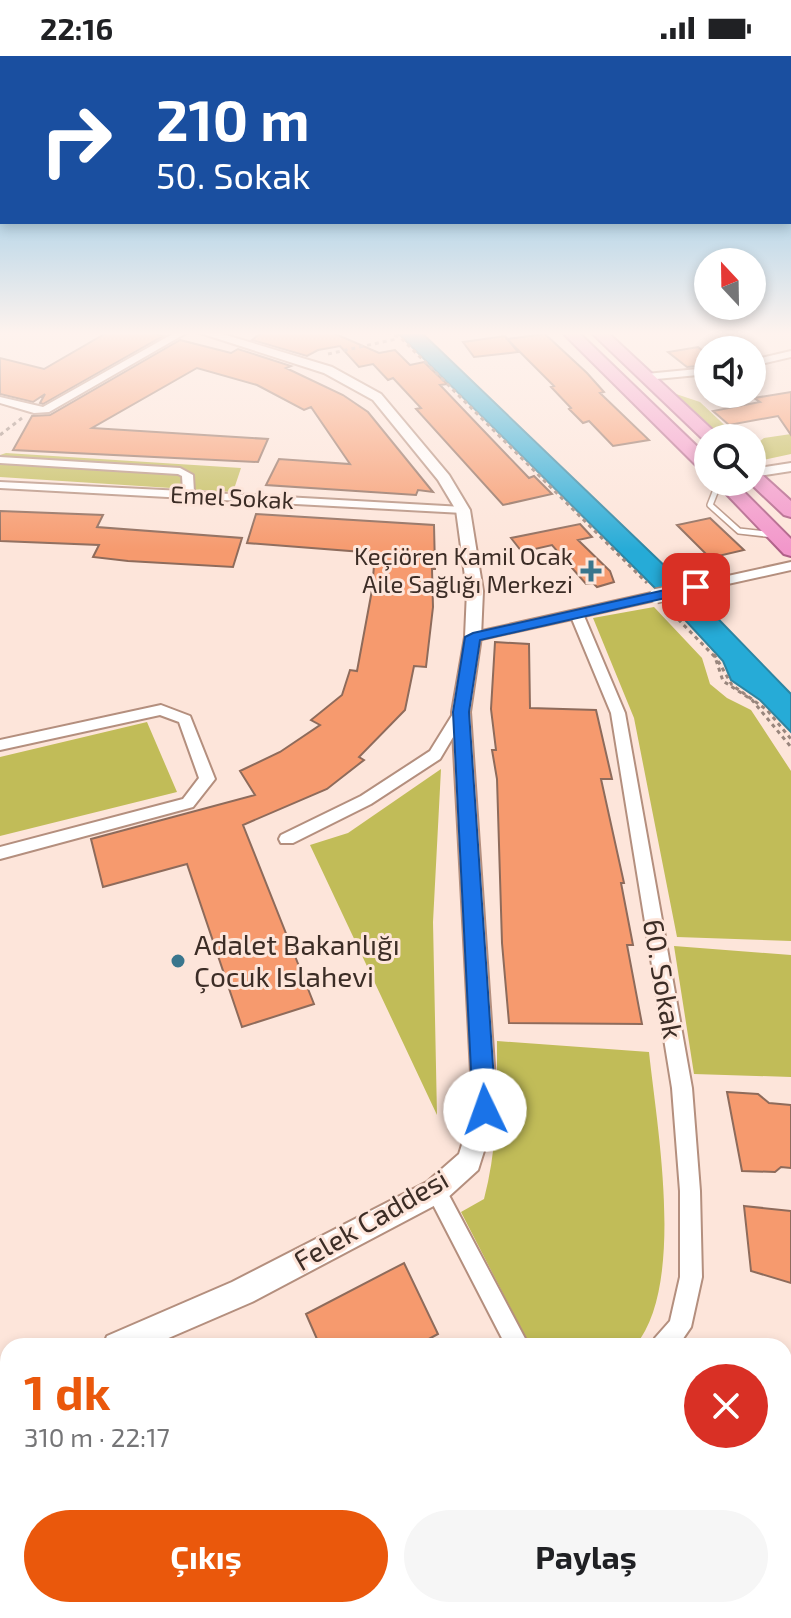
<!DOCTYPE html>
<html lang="tr">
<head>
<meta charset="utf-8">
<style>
	:root { --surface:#fff; --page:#f6f6f6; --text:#202124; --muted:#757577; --accent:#ea580c }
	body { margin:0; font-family:"Exo 2",sans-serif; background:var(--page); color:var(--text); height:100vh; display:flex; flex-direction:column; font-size:30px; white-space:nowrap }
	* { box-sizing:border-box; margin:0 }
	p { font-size:26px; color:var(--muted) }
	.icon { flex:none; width:44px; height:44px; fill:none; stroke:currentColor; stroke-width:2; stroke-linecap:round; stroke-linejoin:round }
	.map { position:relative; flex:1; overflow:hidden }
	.sheet { position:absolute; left:0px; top:1282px; width:792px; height:280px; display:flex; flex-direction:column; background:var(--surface); border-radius:24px 24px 0 0; box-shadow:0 4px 12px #0003 }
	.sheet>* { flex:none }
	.guide { position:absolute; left:0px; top:0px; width:792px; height:168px; box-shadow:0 4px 12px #0003; background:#1a4fa0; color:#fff; overflow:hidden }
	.needle { width:52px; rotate:338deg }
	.tools { position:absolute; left:694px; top:192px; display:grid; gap:16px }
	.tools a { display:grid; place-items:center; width:72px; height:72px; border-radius:50%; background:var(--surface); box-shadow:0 4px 12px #0003; font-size:40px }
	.pin { position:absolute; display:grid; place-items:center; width:68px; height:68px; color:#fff; margin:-34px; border-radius:16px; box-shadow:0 4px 12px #0006 }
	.me { position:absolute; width:88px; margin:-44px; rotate:357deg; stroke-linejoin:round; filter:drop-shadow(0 0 6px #0008) }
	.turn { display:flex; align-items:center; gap:28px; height:168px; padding:0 24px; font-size:36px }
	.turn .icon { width:104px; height:104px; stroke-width:2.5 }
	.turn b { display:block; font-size:56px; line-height:68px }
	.round { display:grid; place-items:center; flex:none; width:84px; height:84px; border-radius:42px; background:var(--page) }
	.headline { display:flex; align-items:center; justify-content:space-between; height:136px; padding:0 24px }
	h1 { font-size:48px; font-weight:700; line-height:60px; color:var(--accent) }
	.primary-button { display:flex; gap:16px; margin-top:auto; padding:16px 24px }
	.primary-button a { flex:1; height:92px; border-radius:48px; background:var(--accent); color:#fff; font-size:32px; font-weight:700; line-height:92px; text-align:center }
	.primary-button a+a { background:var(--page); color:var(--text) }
	.status { display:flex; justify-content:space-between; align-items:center; height:56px; padding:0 40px; background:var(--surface); direction:ltr }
	.status svg { height:22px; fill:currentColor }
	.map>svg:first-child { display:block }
	.green { fill:#c1bc58 }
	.water { fill:#26abd7; stroke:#2d85a2; stroke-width:2 }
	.building { fill:#f69a6e; stroke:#8e6b5b; stroke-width:2 }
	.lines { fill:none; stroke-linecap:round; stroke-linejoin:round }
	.service-casing { stroke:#b48f7e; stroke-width:8 }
	.minor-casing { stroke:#b48f7e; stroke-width:4 }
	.tertiary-casing { stroke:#b48f7e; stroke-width:4 }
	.trunk-casing { stroke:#b06088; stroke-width:4 }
	.path { stroke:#99867d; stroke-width:3; stroke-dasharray:4 4; stroke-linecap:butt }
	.service { stroke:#fff; stroke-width:5 }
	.minor { fill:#fff; fill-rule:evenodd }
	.tertiary { fill:#fff; fill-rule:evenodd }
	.trunk { fill:#f296ca; fill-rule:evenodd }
	.minor-bridge-casing { stroke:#b48f7e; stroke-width:17; stroke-linecap:butt }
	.minor-bridge { stroke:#fff; stroke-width:14 }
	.route { fill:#1a73e8; stroke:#114b97; stroke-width:2 }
	.poi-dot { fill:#3a768d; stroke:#fde5da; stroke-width:3 }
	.labels { text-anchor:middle; stroke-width:6; stroke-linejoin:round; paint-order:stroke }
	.far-street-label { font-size:24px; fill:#3c2d26; stroke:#fde5da }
	.far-poi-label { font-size:24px; fill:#3c2d26; stroke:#fde5da; text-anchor:end }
	.poi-label { font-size:28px; fill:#3c2d26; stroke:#fde5da; text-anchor:start }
	.street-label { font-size:28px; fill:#3c2d26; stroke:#fde5da }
</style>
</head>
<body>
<div class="status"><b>22:16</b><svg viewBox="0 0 49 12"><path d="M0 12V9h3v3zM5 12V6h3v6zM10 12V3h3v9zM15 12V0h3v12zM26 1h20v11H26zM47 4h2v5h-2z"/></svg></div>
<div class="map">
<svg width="791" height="1562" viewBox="0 0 791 1562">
	<rect width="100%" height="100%" fill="#fde5da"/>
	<!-- green -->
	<path class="green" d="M673,337L700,346L735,379L734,382H722Z
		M791,378V398L758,405L752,399V391L764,382Z
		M6,397L241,412L233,436L0,421V399Z
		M654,551L702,602L710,628L727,642L751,654L791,715V885L677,881L634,662L593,562Z
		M147,666L177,736L0,780V701Z
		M441,713L433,866L437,1059L310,789L348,777Z
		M674,890L791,899V1021L694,1018Z
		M497,985L649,996C657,1072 686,1229 635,1290H530L461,1156L484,1143C498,1091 497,1038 497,985Z"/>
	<!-- water -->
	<path class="water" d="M392,276H421L696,540L791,638V676L760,644L731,624L723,605L662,539L400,279Z"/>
	<!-- building -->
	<path class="building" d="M108,276H150L163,280L43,348L40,347L45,338L33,346L0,338V302L44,313Z
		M262,276H331L379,297L395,294L410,309L424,306L447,328L440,329L482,373L529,422L534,420L552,438L503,449L416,353L421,352L393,322L388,324L373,308L359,311L340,290L318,294L307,300L252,284Z
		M545,278L587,317L604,336L600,337L649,384L613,390L589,365L583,367L569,353L571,352L551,331L554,330L507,283Z
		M505,280L518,296L474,301L463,286Z
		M180,284L231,297L238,293L291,310L286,312L343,339L368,356L433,436L418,434L416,439L266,429L279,403L350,408L311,351L304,354L257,329L197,312L92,372L268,383L258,406L13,394L32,360L50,359Z
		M698,291L708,299V309L687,311L668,296Z
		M791,336V379L778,360L729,369L713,355L760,346L754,342Z
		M0,455L103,459L97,471L242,482L233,511L128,505L93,501L99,489L0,485Z
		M256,458L434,469L435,513H432L433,551L426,611L414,610L405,654L359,701L364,704L327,733L243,769L314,948L242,971L187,808L103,831L91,783L255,739L240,715L280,696L320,669L311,664L342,639L350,614L357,615L372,534L375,497L247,487Z
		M710,462L744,494L710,502L677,469Z
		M580,468L592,481L578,484L610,515L614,526L597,531L593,527L586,528L552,489L522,496L511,482Z
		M495,586L529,588L530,652L596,654L612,723H601L624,827H621L633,889H627L642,968L509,967L502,887L497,723L492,694H496L491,653Z
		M727,1036L758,1038L769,1047L791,1049V1112L781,1111L775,1116L742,1115Z
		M744,1150L791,1155V1227L751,1215Z
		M404,1207L438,1278L416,1290H320L306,1258Z"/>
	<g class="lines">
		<!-- service casing -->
		<g class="service-casing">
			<path id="service" d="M719,426L710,449L739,475L774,479"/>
		</g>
		<!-- minor casing -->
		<g class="minor-casing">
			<path id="minor" d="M176,276H188L49,356L34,357L0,347V341L43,351Z
				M791,295V301L752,310V304Z
				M708,312V318L646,324L641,321L646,318Z
				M0,401L180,412L193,419L194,436L463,451L469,454L463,457L0,432V426L183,435L182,420L178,418L0,407Z
				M791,506V514L696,535L690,531L696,527Z
				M656,536L660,537V543L584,560L625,657L692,1032L700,1135L702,1221L691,1271L678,1290H652L655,1282L670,1265L680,1221V1135L672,1032L611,657L572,563L473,585L466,581L473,577Z
				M161,649L190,660L215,723L193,751L0,803V791L183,743L199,722L179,666L160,659L0,694V684Z
				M461,651L468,656L440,703L371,748L293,787H281L279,783L281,779L361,740L430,695L456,653Z
				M436,1125L443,1128L529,1290H506L426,1135L429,1128Z
				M662,1554H695L698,1562H665Z"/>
		</g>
		<!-- tertiary casing -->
		<g class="tertiary-casing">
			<path id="tertiary" d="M197,276H216L332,311L381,338L449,419L470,454L483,535L481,581L470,656L497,1054L478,1114L445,1144L252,1246L150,1290H103L107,1280L232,1226L427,1126L459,1098L473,1054L452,656L465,581L467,535L456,454L438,424L373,344L324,317Z
				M791,407V415L752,421V413Z
				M8,1322V1352L0,1356V1326Z"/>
		</g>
		<!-- trunk casing -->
		<g class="trunk-casing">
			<path id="trunk" d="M562,276H578L708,401V416L702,415Z
				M591,276H607L721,382H708L706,386Z
				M752,414L758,415L791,445V461L784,459L749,426H752Z
				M715,426H734L791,483V500L784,498Z"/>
		</g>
		<!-- path -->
		<path class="path" d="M387,276L401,282L647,527
			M328,298L396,283
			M0,379L22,362
			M667,552L715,601L723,625L752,644L791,691
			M714,598L732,629L767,654L791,683"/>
		<!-- service -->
		<use href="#service" class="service"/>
		<!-- minor -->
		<use href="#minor" class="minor"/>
		<!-- tertiary -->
		<use href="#tertiary" class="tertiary"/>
		<!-- trunk -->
		<use href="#trunk" class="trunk"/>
		<!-- minor-bridge casing -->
		<g class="minor-bridge-casing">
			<path id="minor-bridge" d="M656,540L696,531"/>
		</g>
		<!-- minor-bridge -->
		<use href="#minor-bridge" class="minor-bridge"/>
	</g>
	<!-- sky -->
	<linearGradient id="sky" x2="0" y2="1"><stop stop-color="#5ab0e1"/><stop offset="0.56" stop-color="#fef3ee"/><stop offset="1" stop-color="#fef3ee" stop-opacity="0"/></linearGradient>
	<rect width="791" height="495" fill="url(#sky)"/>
	<!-- route -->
	<path class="route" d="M696,527L701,528V534L480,584L469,656L496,1054L493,1061L485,1064L477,1061L473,1054L453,656L465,581L473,577Z"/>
	<!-- markers -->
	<g class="poi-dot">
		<path d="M587 503h8v8h8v8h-8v8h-8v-8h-8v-8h8z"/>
		<circle cx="178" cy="905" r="8"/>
	</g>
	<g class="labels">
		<!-- far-street labels -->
		<g class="far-street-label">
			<text transform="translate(232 442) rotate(3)" y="8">Emel Sokak</text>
		</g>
		<!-- far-poi labels -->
		<g class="far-poi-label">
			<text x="573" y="509">Keçiören Kamil Ocak<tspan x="573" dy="28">Aile Sağlığı Merkezi</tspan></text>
		</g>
		<!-- poi labels -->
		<g class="poi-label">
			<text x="194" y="899">Adalet Bakanlığı<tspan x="194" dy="32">Çocuk Islahevi</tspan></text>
		</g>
		<!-- street labels -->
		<g class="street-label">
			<text transform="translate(663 923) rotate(80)" y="10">60. Sokak</text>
			<text transform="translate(371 1164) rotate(-30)" y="10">Felek Caddesi</text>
		</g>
	</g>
</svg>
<div class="tools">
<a><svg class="needle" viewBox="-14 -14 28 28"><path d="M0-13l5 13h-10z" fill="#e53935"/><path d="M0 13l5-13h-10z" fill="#757577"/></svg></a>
<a><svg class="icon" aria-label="sound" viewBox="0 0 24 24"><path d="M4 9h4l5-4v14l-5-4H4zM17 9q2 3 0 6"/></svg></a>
<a><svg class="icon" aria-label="search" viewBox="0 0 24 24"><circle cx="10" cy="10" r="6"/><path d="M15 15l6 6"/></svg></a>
</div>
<div class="pin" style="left:696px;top:531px;background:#d93025"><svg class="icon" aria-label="arrive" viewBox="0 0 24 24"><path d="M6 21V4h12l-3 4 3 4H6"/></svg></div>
<svg class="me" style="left:485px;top:1054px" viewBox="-20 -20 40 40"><circle r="19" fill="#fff"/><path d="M0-13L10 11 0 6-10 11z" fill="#1a73e8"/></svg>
<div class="guide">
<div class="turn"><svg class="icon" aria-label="right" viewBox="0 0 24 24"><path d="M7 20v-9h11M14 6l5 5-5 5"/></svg><div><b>210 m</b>50. Sokak</div></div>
</div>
<section class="sheet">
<div class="headline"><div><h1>1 dk</h1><p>310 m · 22:17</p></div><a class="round" style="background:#d93025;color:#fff"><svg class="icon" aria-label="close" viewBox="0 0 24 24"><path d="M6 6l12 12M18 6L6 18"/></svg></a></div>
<div class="primary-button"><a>Çıkış</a><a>Paylaş</a></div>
</section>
</div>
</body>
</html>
